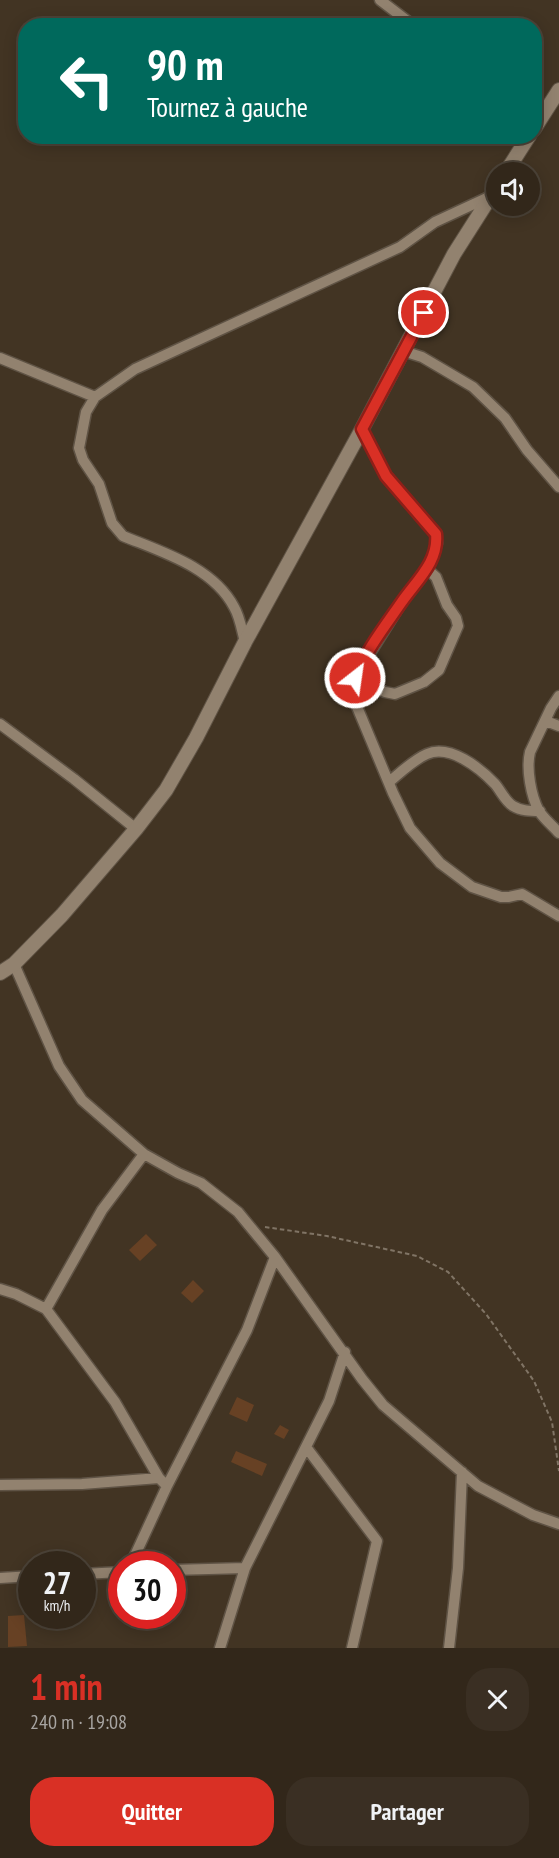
<!DOCTYPE html>
<html lang="fr">
<head>
<meta charset="utf-8">
<style>
	:root { --surface:#32271a; --page:#3a2f23; --text:#f1f3f6; --muted:#a8a5a2; --line:#4d4439; --accent:#d93025 }
	body { margin:0; font-family:"PT Sans Narrow",sans-serif; background:var(--page); color:var(--text); height:100vh; display:flex; flex-direction:column; font-size:22px; white-space:nowrap }
	* { box-sizing:border-box; margin:0 }
	p { font-size:20px; color:var(--muted) }
	.icon { flex:none; width:33px; height:33px; fill:none; stroke:currentColor; stroke-width:2; stroke-linecap:round; stroke-linejoin:round }
	.map { position:relative; height:1648px; overflow:hidden }
	.panel { display:flex; flex-direction:column; background:var(--surface); flex:1 }
	.panel>* { flex:none }
	.top-card { position:absolute; left:18px; top:18px; width:524px; height:126px; border-radius:24px; box-shadow:0 3px 15px #0003,0 0 0 2px var(--line); background:#00695c; color:#fff; overflow:hidden }
	.buttons { position:absolute; left:486px; top:162px; display:grid; gap:12px }
	.buttons a { display:grid; place-items:center; width:54px; height:54px; border-radius:50%; background:var(--surface); box-shadow:0 3px 15px #0003,0 0 0 2px var(--line); font-size:30px }
	.speed { position:absolute; left:18px; top:1551px; display:flex; gap:12px; font-size:30px; font-weight:700; text-align:center }
	.speed>* { display:grid; place-content:center; width:78px; height:78px; border-radius:50%; background:var(--surface); box-shadow:0 3px 15px #0003,0 0 0 2px var(--line); line-height:1 }
	.speed small { font-size:15px; font-weight:400 }
	.speed .limit { border:9px solid #d22; background:#fff; color:#111 }
	.pin { position:absolute; display:grid; place-items:center; width:51px; height:51px; color:#fff; margin:-26px; border:3px solid #fff; border-radius:50%; box-shadow:0 2px 6px #0007 }
	.me { position:absolute; width:66px; margin:-33px; rotate:30deg; stroke-linejoin:round; filter:drop-shadow(0 0 4px #0008) }
	.turn { display:flex; align-items:center; gap:21px; height:126px; padding:0 30px; font-size:27px }
	.turn .icon { width:78px; height:78px; stroke-width:2.5 }
	.turn b { display:block; font-size:42px; line-height:51px }
	.round { display:grid; place-items:center; flex:none; width:63px; height:63px; border-radius:24px; background:var(--page) }
	.headline { display:flex; align-items:center; justify-content:space-between; height:102px; padding:0 30px }
	h1 { font-size:36px; font-weight:800; line-height:45px; color:var(--accent) }
	.primary-button { display:flex; gap:12px; margin-top:auto; padding:12px 30px }
	.primary-button a { flex:1; height:69px; border-radius:24px; background:var(--accent); color:#fff; font-size:24px; font-weight:800; line-height:69px; text-align:center }
	.primary-button a+a { background:var(--page); color:var(--text) }
	.map>svg:first-child { display:block }
	.building { fill:#674124 }
	.lines { fill:none; stroke-linecap:round; stroke-linejoin:round }
	.minor-casing { stroke:#5f5345; stroke-width:13 }
	.tertiary-casing { stroke:#5f5345; stroke-width:16 }
	.path { stroke:#807465; stroke-width:2; stroke-dasharray:4.5 3; stroke-linecap:butt }
	.minor { stroke:#92826f; stroke-width:10 }
	.tertiary { stroke:#92826f; stroke-width:14 }
	.route-casing { stroke:#8d1f18; stroke-width:15 }
	.route { stroke:#d93025; stroke-width:10 }
</style>
</head>
<body>
<div class="map">
<svg width="559" height="1648" viewBox="0 0 559 1648">
	<rect width="100%" height="100%" fill="#423423"/>
	<!-- building -->
	<path class="building" d="M146,1234L157,1245L140,1261L129,1250Z
		M193,1280L204,1291L192,1303L181,1293Z
		M237,1397L254,1405L247,1422L229,1414Z
		M280,1425L289,1430L284,1439L274,1434Z
		M236,1451L267,1464L262,1476L231,1462Z
		M24,1615L27,1646L8,1647V1616Z"/>
	<g class="lines">
		<!-- minor casing -->
		<g class="minor-casing">
			<path id="minor" d="M380,0L414,26
				M534,104L546,111
				M403,351L422,357L473,387L505,418L527,450L559,487
				M0,358L95,397
				M362,429L386,475L436,534L437,543L434,554L427,569L402,602L355,677V702L393,793L410,828L440,863L472,887L501,897H509L522,894L559,916
				M245,642C242,631 240,617 234,607C213,567 162,552 123,536L112,523L99,484L83,460L79,448L86,412L95,397L135,369L400,247L435,222L491,196
				M355,678L385,692L395,694L424,682L439,670L458,626L456,618L447,605L436,577L427,569
				M559,696L551,708L530,752C526,769 531,796 539,811C544,819 553,826 559,833
				M546,721L559,726
				M0,724L74,779L136,829
				M389,782C400,773 413,760 427,754C450,744 480,768 495,784C501,791 505,801 513,806C521,811 530,811 540,811
				M14,964L59,1066L82,1100L144,1154L178,1173L201,1183L238,1212L275,1257L247,1330L167,1486
				M275,1257L362,1379L383,1405L478,1486L533,1515L559,1524
				M0,1289L16,1294L46,1309L102,1210L144,1154
				M46,1309L115,1402L159,1478L167,1486L131,1564
				M306,1447L377,1541L352,1648
				M0,1485L82,1484L159,1478
				M245,1568L329,1401L345,1352
				M172,1570L245,1568L220,1648
				M82,1574L122,1572
				M0,1578L32,1576
				M449,1648L458,1568L462,1472"/>
		</g>
		<!-- tertiary casing -->
		<g class="tertiary-casing">
			<path id="tertiary" d="M534,129L559,90
				M506,172L529,136
				M0,973L14,964L62,915L136,829L166,790L196,738L245,642L362,429L454,254L496,188"/>
		</g>
		<!-- path -->
		<path class="path" d="M265,1227L327,1236L417,1256L448,1272L486,1314L534,1381L552,1422L559,1471"/>
		<!-- minor -->
		<use href="#minor" class="minor"/>
		<!-- tertiary -->
		<use href="#tertiary" class="tertiary"/>
	</g>
	<g class="lines">
		<!-- route casing -->
		<g class="route-casing">
			<path id="route" d="M355,678C365,652 385,626 401,603C416,581 439,562 436,534L386,476L362,429L424,313"/>
		</g>
		<!-- route -->
		<use href="#route" class="route"/>
	</g>
</svg>
<div class="buttons">
<a><svg class="icon" aria-label="sound" viewBox="0 0 24 24"><path d="M4 9h4l5-4v14l-5-4H4zM17 9q2 3 0 6"/></svg></a>
</div>
<div class="speed"><div>27<small>km/h</small></div><div class="limit">30</div></div>
<div class="pin" style="left:424px;top:313px;background:#d93025"><svg class="icon" aria-label="arrive" viewBox="0 0 24 24"><path d="M6 21V4h12l-3 4 3 4H6"/></svg></div>
<svg class="me" style="left:355px;top:678px" viewBox="-20 -20 40 40"><circle r="17" fill="#d93025" stroke="#fff" stroke-width="3"/><path d="M0-11L8 9 0 5-8 9z" fill="#fff"/></svg>
<div class="top-card">
<div class="turn"><svg class="icon" aria-label="left" viewBox="0 0 24 24"><path d="M17 20v-9H6M10 6l-5 5 5 5"/></svg><div><b>90 m</b>Tournez à gauche</div></div>
</div>
</div>
<section class="panel">
<div class="headline"><div><h1>1 min</h1><p>240 m · 19:08</p></div><a class="round"><svg class="icon" aria-label="close" viewBox="0 0 24 24"><path d="M6 6l12 12M18 6L6 18"/></svg></a></div>
<div class="primary-button"><a>Quitter</a><a>Partager</a></div>
</section>
</body>
</html>
